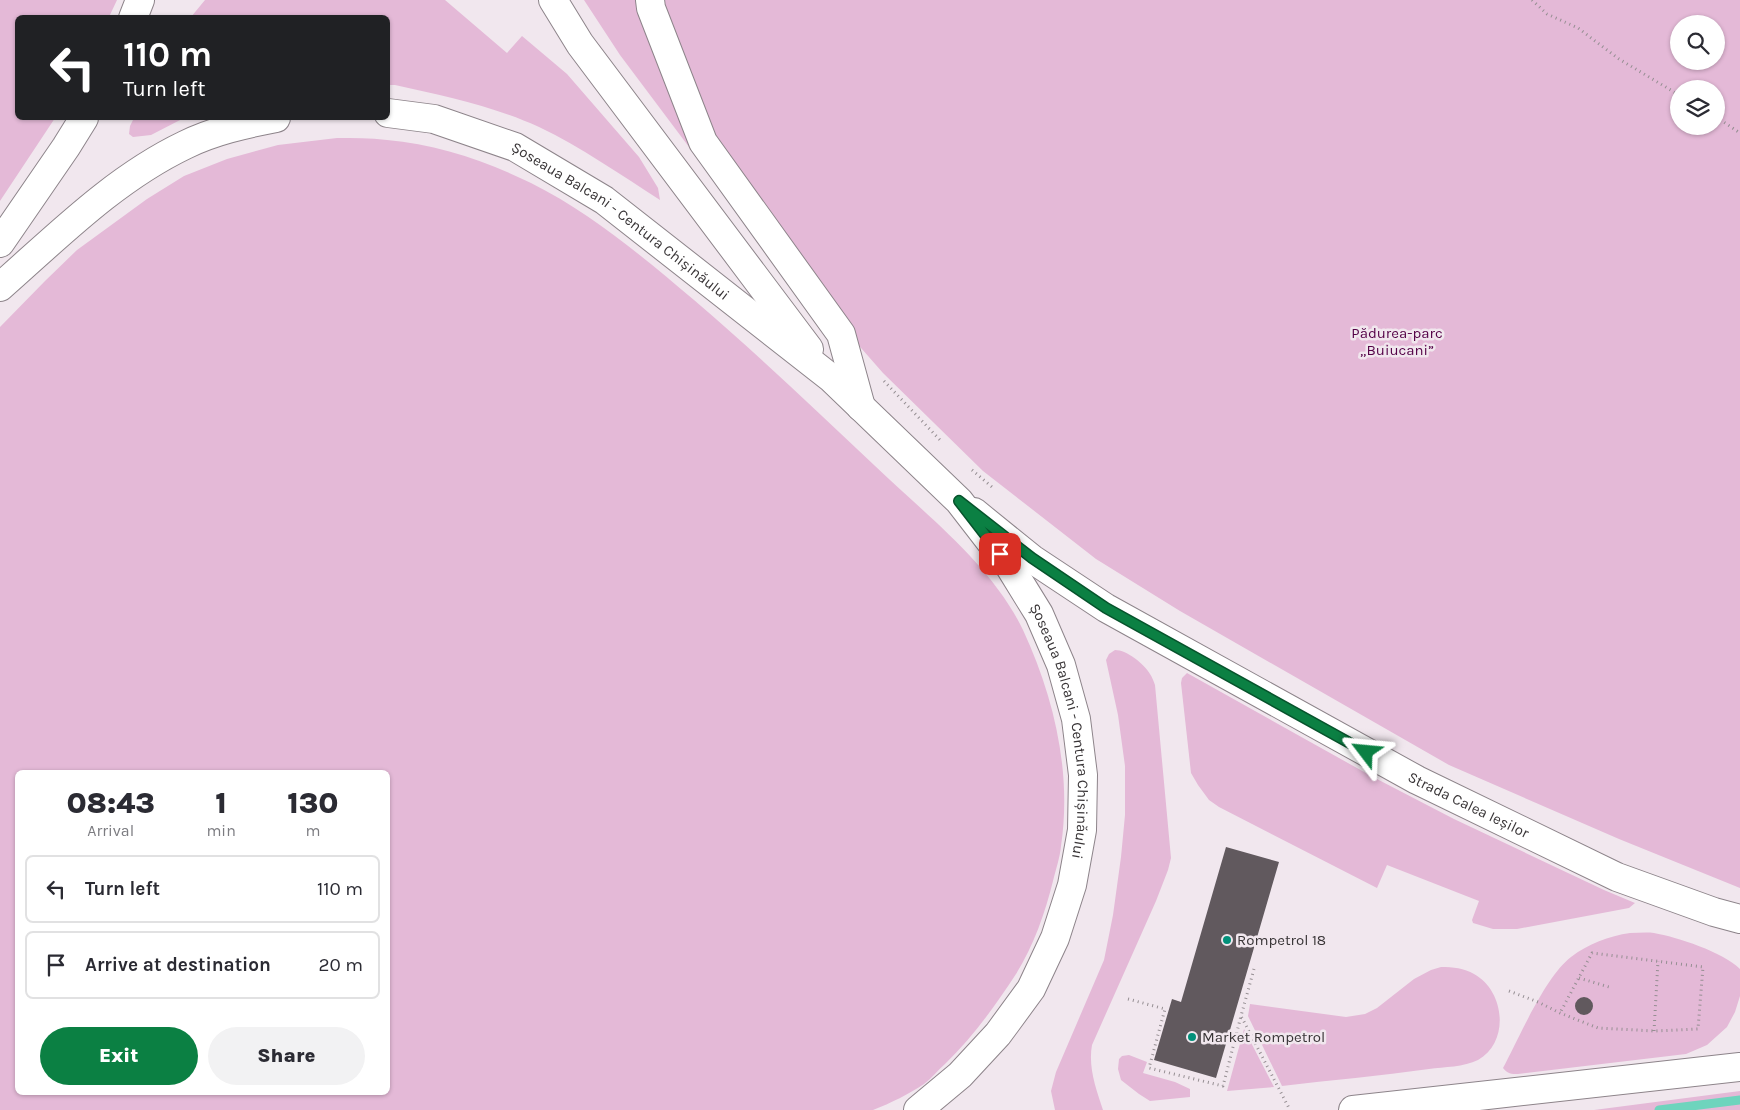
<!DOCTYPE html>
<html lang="en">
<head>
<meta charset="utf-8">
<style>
	:root { --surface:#fff; --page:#f2f2f3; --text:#2b2b33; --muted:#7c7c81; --line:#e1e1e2; --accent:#0b8043 }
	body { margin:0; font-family:Karla,sans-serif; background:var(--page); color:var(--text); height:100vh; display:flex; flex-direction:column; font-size:19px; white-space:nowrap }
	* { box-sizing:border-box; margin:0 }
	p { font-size:16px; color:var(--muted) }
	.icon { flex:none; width:28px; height:28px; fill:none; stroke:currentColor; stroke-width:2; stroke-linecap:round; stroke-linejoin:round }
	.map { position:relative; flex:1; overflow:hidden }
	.side { position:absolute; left:15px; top:770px; width:375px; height:325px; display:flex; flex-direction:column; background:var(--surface); border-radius:8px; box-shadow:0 1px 4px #0004 }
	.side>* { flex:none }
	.guide { position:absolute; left:15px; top:15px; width:375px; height:105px; border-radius:8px; box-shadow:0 1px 4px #0004; background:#202124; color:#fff; overflow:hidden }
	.controls { position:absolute; left:1670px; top:15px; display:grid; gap:10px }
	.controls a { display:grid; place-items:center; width:55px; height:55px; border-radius:50%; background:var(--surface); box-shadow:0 1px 4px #0004; font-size:25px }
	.pin { position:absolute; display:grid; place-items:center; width:42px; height:42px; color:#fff; margin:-21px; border-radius:10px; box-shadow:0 2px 8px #0006 }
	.me { position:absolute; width:55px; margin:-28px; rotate:299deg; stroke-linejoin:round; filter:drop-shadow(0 0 4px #0008) }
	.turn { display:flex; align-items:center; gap:18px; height:105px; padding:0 25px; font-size:22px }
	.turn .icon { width:65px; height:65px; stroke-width:2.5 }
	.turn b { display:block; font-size:35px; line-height:42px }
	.eta { display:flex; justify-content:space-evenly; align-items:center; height:85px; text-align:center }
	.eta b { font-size:30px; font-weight:800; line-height:35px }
	.action { display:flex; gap:10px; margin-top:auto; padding:10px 25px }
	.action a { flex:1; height:58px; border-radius:30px; background:var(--accent); color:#fff; font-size:20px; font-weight:800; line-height:58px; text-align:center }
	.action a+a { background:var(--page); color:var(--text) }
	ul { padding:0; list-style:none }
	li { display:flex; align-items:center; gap:15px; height:68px; margin:0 10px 8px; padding:0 15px; border:2px solid var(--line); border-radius:8px }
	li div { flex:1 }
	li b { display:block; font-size:19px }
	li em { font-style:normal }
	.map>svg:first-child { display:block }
	.green { fill:#e4b9d7; fill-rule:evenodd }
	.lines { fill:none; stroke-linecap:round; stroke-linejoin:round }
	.stream { stroke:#6ed4bd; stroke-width:9 }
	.building { fill:#61595e }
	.major-casing { stroke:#8d848a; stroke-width:30 }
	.highway-casing { stroke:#8d848a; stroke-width:30 }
	.path { stroke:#958e92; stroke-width:3; stroke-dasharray:1 4; stroke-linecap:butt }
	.major { stroke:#fff; stroke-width:28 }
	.highway { stroke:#fff; stroke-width:28 }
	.route-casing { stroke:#07532c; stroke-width:12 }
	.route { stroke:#0b8043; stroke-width:9 }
	.poi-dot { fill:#02907a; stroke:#f1e7ee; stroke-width:2 }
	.labels { text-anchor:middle; stroke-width:5; stroke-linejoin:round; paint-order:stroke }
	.street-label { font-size:15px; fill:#393537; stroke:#f1e7ee }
	.park-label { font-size:15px; fill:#540247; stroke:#f1e7ee }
	.poi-label { font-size:15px; fill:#393537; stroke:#f1e7ee; text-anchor:start }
</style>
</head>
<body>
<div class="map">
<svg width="1740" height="1110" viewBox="0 0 1740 1110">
	<rect width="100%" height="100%" fill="#f1e7ee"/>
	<!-- green -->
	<path class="green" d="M0,0H117L109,17L18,18V118H55L0,201Z
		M205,0H445L507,53L522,36L567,74L639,157L658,188L660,200C621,175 581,147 539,127C493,106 444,96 395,85H388V18L191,17Z
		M584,0H1740V888L1619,839L1449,765L1180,611L1096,559L983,471L883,373L776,251L704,167L620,55ZM1679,24H1716V61H1679ZM1679,89H1716V126H1679Z
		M134,118H184L151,135L133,137L129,134L130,126Z
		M337,138C353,138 370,138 387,140C436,144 486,161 531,183C591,213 643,257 694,300C756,353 815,409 874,465C925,514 992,565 1023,630C1054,697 1072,772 1061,846C1060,857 1056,869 1053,881C1045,913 1034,945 1016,974C995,1006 973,1037 945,1064C938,1070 932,1078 924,1084C909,1094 891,1103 873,1110H0V327L45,281L77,250L147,199L184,176L227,159L278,145ZM18,772H388V1092H18Z
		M1115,650C1127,650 1144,664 1150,674C1152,677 1154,682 1155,685L1171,858L1168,870L1156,901L1092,1045C1088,1067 1096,1089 1103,1110H1055L1051,1091L1056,1072L1104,960L1113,915L1121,857L1125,815V766L1118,715L1106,660L1109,654Z
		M1187,673L1373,777L1454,819L1604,890L1635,903L1629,908L1517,929H1493L1473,923L1472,920L1479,901L1387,865L1377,888L1219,807L1209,800L1198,785L1191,773L1181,683L1182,678Z
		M1630,933C1638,933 1646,932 1654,933C1677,937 1723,952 1740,969V996L1735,1012L1727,1027L1707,1045L1686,1054L1518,1074C1511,1074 1508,1074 1503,1068C1519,1038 1545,977 1571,957C1588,944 1609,936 1630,933Z
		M1441,967C1453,967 1464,968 1474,974C1505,991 1510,1042 1478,1060C1464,1067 1444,1067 1429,1069C1380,1076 1331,1080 1282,1086L1248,1016L1250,1004L1346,1017L1365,1014L1377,1008L1414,979L1431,970Z
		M1244,1029L1274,1087L1227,1091Z
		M1129,1055L1147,1062L1143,1073L1175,1082L1190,1089V1097L1150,1101L1139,1094L1121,1080L1118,1069L1119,1059L1122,1056Z
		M1740,1091V1110H1594Z"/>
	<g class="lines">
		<!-- stream -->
		<path class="stream" d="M1659,1110L1740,1100"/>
	</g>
	<!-- building -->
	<path class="building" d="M1226,847L1279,862L1216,1078L1154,1060L1172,999L1181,1002Z
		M1575 1006a9 9 0 1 1 18 0a9 9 0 1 1-18 0Z"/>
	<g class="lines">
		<!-- major casing -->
		<g class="major-casing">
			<g id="major">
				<path id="s1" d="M974,512L1032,559L1106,608L1417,780L1617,877L1714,912L1740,919"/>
				<path d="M1353,1110L1740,1067"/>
			</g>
		</g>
		<!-- highway casing -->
		<g class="highway-casing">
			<g id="highway">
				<path d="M553,0L580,44L809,349"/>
				<path d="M650,0L651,8L703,142L841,334L861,407"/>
				<path d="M133,18L140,0"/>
				<path id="s2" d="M388,113L434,119L515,147L604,200L831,378L959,501L1010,567L1039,614L1061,665L1076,719L1083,775L1082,830L1072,885L1055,938L1031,989L998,1034L960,1075L918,1110"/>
				<path d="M0,243L66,147L84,118"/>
				<path d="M0,287C58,236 114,179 185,145C213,131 245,124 276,118"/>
			</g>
		</g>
		<!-- path -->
		<path class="path" d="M1532,0L1547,14L1578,28L1619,59L1679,95
			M1716,117L1740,133
			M884,381L940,440
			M972,470L992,487
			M1254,969L1241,1016L1290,1110
			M1579,978L1609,987
			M1509,991L1538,1002L1560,1013L1598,1028L1654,1031L1698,1029L1703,967L1592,953L1560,1013
			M1128,999L1165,1009L1149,1068L1223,1086L1241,1016
			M1654,1031L1658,961"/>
		<!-- major -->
		<use href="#major" class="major"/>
		<!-- highway -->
		<use href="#highway" class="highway"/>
	</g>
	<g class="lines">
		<!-- route casing -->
		<g class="route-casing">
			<path id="route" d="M1000,554L959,501L1032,558L1106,608L1366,752"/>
		</g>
		<!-- route -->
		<use href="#route" class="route"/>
	</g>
	<!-- markers -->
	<g class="poi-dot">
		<circle cx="1227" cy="940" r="5"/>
		<circle cx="1192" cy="1037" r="5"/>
	</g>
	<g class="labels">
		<!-- street labels -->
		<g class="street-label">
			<text dy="5" stroke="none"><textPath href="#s2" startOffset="261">Șoseaua Balcani - Centura Chișinăului</textPath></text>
			<text dy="5" stroke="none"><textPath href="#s2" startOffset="961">Șoseaua Balcani - Centura Chișinăului</textPath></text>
			<text dy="5" stroke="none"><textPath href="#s1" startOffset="576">Strada Calea Ieșilor</textPath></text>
		</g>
		<!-- park labels -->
		<g class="park-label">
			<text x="1397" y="338">Pădurea-parc<tspan x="1397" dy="17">„Buiucani”</tspan></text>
		</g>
		<!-- poi labels -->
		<g class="poi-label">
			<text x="1237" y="945">Rompetrol 18</text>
			<text x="1202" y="1042">Market Rompetrol</text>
		</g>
	</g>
</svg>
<div class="controls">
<a><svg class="icon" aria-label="search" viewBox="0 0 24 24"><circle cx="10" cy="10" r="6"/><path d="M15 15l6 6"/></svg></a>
<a><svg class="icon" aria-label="layers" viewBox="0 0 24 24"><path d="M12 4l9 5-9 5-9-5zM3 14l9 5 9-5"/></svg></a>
</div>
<div class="pin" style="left:1000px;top:554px;background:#d93025"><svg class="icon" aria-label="arrive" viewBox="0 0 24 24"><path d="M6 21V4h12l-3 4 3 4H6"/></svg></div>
<svg class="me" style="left:1366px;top:752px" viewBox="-20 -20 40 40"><path d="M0-17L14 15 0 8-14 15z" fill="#0b8043" stroke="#fff" stroke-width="4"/></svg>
<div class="guide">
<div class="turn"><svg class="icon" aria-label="left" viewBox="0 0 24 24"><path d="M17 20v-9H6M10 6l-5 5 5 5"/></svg><div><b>110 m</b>Turn left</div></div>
</div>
<section class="side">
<div class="eta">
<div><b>08:43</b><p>Arrival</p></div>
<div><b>1</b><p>min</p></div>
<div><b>130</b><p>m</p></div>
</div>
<ul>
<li><svg class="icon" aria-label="left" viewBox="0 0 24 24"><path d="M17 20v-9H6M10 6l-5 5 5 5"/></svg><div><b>Turn left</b></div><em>110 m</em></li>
<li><svg class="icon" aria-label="arrive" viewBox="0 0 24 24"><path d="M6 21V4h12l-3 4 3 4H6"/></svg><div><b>Arrive at destination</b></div><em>20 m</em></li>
</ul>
<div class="action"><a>Exit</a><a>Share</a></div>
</section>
</div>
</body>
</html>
